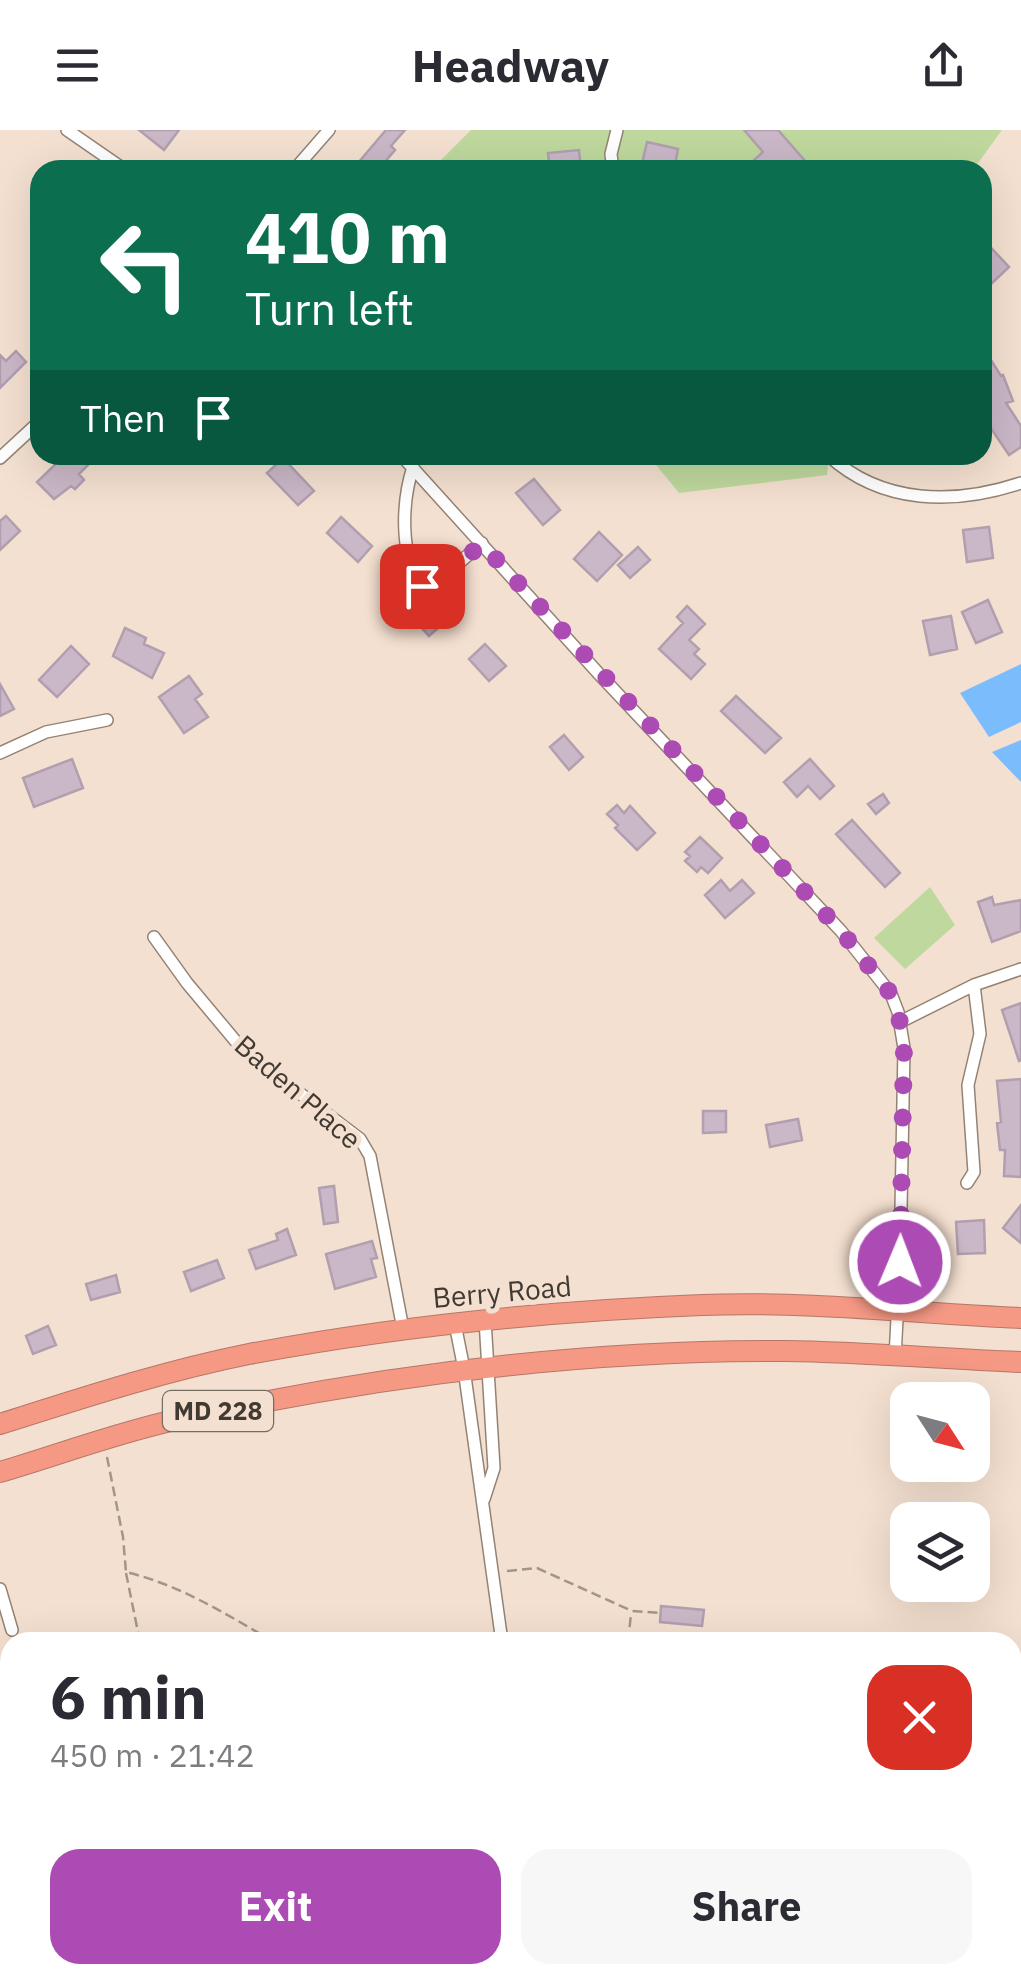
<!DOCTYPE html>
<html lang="en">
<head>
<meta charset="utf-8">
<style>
	:root { --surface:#fff; --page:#f7f7f7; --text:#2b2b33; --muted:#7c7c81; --accent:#ab4bb3 }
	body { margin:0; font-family:"IBM Plex Sans",sans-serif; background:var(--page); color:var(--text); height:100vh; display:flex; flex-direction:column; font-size:38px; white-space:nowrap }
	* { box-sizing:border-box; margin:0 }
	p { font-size:32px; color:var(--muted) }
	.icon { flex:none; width:55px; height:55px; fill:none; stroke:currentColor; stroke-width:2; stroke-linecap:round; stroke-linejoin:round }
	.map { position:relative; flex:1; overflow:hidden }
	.details { position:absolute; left:0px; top:1502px; width:1022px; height:352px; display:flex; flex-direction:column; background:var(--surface); border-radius:30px 30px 0 0; box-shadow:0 10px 40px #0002 }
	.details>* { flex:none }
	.guide { position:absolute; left:30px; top:30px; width:962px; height:305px; border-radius:30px; box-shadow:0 10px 40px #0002; background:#0b6e4f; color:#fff; overflow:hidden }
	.needle { width:65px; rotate:126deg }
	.buttons { position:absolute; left:890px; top:1252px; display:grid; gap:20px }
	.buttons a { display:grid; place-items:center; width:100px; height:100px; border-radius:20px; background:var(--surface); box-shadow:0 10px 40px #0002; font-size:50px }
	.pin { position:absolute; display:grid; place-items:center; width:85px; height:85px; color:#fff; margin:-42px; border-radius:20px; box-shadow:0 5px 15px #0006 }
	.me { position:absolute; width:110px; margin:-55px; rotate:1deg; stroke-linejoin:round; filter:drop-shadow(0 0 8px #0008) }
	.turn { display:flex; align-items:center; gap:35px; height:210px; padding:0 50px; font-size:45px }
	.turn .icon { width:130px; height:130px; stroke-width:2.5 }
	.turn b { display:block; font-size:70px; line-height:85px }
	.then { display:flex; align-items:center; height:95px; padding:0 50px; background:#0003; gap:20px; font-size:38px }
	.round { display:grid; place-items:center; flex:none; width:105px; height:105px; border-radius:30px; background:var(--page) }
	.overview { display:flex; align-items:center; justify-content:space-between; height:170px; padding:0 50px }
	h1 { font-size:60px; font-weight:700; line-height:75px }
	.cta { display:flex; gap:20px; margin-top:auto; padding:20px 50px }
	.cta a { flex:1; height:115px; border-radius:30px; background:var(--accent); color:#fff; font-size:40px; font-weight:700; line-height:115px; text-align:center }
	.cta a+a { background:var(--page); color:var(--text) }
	header { display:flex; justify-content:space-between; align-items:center; height:130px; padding:0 50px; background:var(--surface); font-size:45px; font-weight:700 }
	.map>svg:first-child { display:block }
	.green { fill:#bed89d }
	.water { fill:#7bbcfd }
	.building { fill:#cab7c7; stroke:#b19faf; stroke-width:2.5 }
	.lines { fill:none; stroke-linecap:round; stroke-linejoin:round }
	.street-casing { stroke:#948374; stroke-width:14 }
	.highway-casing { stroke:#b67768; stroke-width:22 }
	.path { stroke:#a39589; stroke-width:2.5; stroke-dasharray:10 5; stroke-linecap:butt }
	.street { stroke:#fff; stroke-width:11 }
	.highway { stroke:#f59884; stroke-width:20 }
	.route { stroke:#ab4bb3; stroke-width:18; stroke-dasharray:0 32.4 }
	.labels { text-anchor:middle; stroke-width:10; stroke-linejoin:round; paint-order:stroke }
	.shield { fill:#f4e0d0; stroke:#776c62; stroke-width:2.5 }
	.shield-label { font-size:25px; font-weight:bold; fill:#413a33 }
	.street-label { font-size:28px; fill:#413a33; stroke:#f4e0d0 }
</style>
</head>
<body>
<header><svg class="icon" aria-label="menu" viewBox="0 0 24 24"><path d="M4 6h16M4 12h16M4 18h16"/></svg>Headway<svg class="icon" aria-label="share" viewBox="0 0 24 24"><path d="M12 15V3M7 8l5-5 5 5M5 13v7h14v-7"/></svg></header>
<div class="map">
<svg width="1021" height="1853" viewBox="0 0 1021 1853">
	<rect width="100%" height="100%" fill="#f4e0d0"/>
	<!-- green -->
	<path class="green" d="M471,0H1002L973,40H431Z
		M648,325H829L827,345L679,363Z
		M930,757L955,795L905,839L874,808Z
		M8,1525H10V1696L0,1688V1528Z"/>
	<!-- water -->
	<path class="water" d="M1021,534V592L989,607L960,563Z
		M1021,610V652L992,622Z
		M552,1845H597L603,1853H554Z"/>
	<!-- building -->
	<path class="building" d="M139,0H179L164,20Z
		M386,0H405L391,16L395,20L378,40H352Z
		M744,0H778L813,40H762L753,31L763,22Z
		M647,12L678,19L674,40L641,38Z
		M579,20L581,40H550L548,23Z
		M982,108L1009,137L989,156L982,149Z
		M982,216L1001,246L1003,245L1013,271L1006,273L1021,296V317L1009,325L992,300L982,274Z
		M16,221L26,232L0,258V225L6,231Z
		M65,325H80L89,334L79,344L84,350L75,359L71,356L54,369L37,352Z
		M283,328L314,361L298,375L267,343Z
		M534,349L560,380L543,395L516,363Z
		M6,386L20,401L0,420V391Z
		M341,387L372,416L358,432L327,403Z
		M989,397L993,428L967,432L963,400Z
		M599,402L622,425L597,451L574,429Z
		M638,417L650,430L630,448L618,435Z
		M419,465L445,492L429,506L404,478Z
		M988,470L1002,502L976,513L962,482Z
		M687,476L705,494L689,510L699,519L694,524L705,534L691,549L659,519L683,493L677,487Z
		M951,486L957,519L930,525L923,491Z
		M125,498L146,508L144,514L164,523L152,548L113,526Z
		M485,514L506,536L489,551L469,529Z
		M71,516L89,534L57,567L39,550Z
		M189,546L202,564L195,569L208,587L184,603L159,567Z
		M0,554L14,579L0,586Z
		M736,566L781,608L765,623L721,581Z
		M564,605L583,627L569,640L550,617Z
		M72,629L83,658L34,677L23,648Z
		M810,629L834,656L820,669L808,656L797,667L784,652Z
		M883,664L889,673L876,684L868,674Z
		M617,675L624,683L630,676L655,703L637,720L615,698L618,695L607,684Z
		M852,690L900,743L885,757L836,704Z
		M700,707L722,728L708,743L701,737L697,742L685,731L690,726L685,722Z
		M721,750L730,761L742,750L754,763L725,788L705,765Z
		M992,767L994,775L1021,770V801L992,812L978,772Z
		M1021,873V930L1019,931L1002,880Z
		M1021,949V1047L1004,1046L1005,1020H1000L997,993L1001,992L997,951Z
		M703,981H726V1002L703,1003Z
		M798,989L802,1010L770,1017L766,995Z
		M334,1056L338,1092L324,1094L319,1058Z
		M1021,1075V1113L1003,1098Z
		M984,1090L985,1123L958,1124L956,1092Z
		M287,1099L296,1125L256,1139L249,1120L278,1110L276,1104Z
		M372,1111L377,1128L371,1129L376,1147L335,1159L326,1124Z
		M217,1130L224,1148L191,1161L184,1142Z
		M116,1145L120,1162L91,1170L86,1154Z
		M48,1196L56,1215L33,1224L26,1206Z
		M661,1476L704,1480L702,1496L660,1492Z"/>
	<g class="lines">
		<!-- street casing -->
		<g class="street-casing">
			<path id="street" d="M67,0L125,40
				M294,40L329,0
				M613,40L611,24L617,0
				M401,325L599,544L841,801L891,864L898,882L904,918L900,1132L895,1227
				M828,325C882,375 955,375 1021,353
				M0,328L40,291
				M413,337C402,371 399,427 422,456L431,457L482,413
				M0,623L46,602L107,590
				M154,807L187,853L243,920L360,1009L370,1026L403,1199
				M900,892L974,855L1021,839
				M967,1053L974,1042L968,955L980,904L974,855
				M455,1194L464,1239L502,1512
				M484,1369L494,1338L485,1190
				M0,1459L12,1500
				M0,1635L10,1631
				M0,1666L10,1665
				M649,1845L658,1853"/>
		</g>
		<!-- highway casing -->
		<g class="highway-casing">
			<path id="highway" d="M0,1294C82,1268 164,1241 249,1224C398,1196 550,1181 702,1175C808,1171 915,1183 1021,1188
				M0,1342C58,1325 116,1303 175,1290C375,1246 580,1220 786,1221C864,1222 943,1229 1021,1232"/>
		</g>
		<!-- path -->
		<path class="path" d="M107,1327L123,1407L126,1442C180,1455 226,1484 274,1512
			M507,1441L537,1438L632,1481L661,1483
			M126,1443L140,1512
			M628,1512L631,1484
			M0,1697L10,1705
			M125,1845L129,1853"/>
		<!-- street -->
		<use href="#street" class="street"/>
		<!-- highway -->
		<use href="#highway" class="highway"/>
	</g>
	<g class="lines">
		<!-- route -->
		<path class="route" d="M422,456L430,458L482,414L841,801L891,864L900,892L904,918L900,1132"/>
	</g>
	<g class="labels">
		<!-- shield labels -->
		<rect class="shield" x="163" y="1261" width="110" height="40" rx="8"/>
		<g class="shield-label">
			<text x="218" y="1290">MD 228</text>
		</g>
		<!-- street labels -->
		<g class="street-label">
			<text transform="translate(298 962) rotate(41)" y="10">Baden Place</text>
			<text transform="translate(502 1162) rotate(-5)" y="10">Berry Road</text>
		</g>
	</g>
</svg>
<div class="buttons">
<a><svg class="needle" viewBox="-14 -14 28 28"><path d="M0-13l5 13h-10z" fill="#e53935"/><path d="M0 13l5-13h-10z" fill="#7c7c81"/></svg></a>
<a><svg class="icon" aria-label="layers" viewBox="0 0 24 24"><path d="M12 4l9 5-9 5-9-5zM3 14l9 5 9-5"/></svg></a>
</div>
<div class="pin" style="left:422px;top:456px;background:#d93025"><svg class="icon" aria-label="arrive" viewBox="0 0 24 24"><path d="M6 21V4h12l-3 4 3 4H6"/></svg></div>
<svg class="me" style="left:900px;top:1132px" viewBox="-20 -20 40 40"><circle r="17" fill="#ab4bb3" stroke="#fff" stroke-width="3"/><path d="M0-11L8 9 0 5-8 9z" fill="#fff"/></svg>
<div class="guide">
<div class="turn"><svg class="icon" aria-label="left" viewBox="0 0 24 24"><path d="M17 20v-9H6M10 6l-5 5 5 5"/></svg><div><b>410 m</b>Turn left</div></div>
<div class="then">Then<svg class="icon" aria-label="arrive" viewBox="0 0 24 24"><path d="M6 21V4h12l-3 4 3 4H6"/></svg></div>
</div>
<section class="details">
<div class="overview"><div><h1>6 min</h1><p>450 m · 21:42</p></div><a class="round" style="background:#d93025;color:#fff"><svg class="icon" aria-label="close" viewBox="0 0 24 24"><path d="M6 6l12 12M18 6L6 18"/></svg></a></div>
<div class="cta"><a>Exit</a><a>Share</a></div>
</section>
</div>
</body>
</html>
